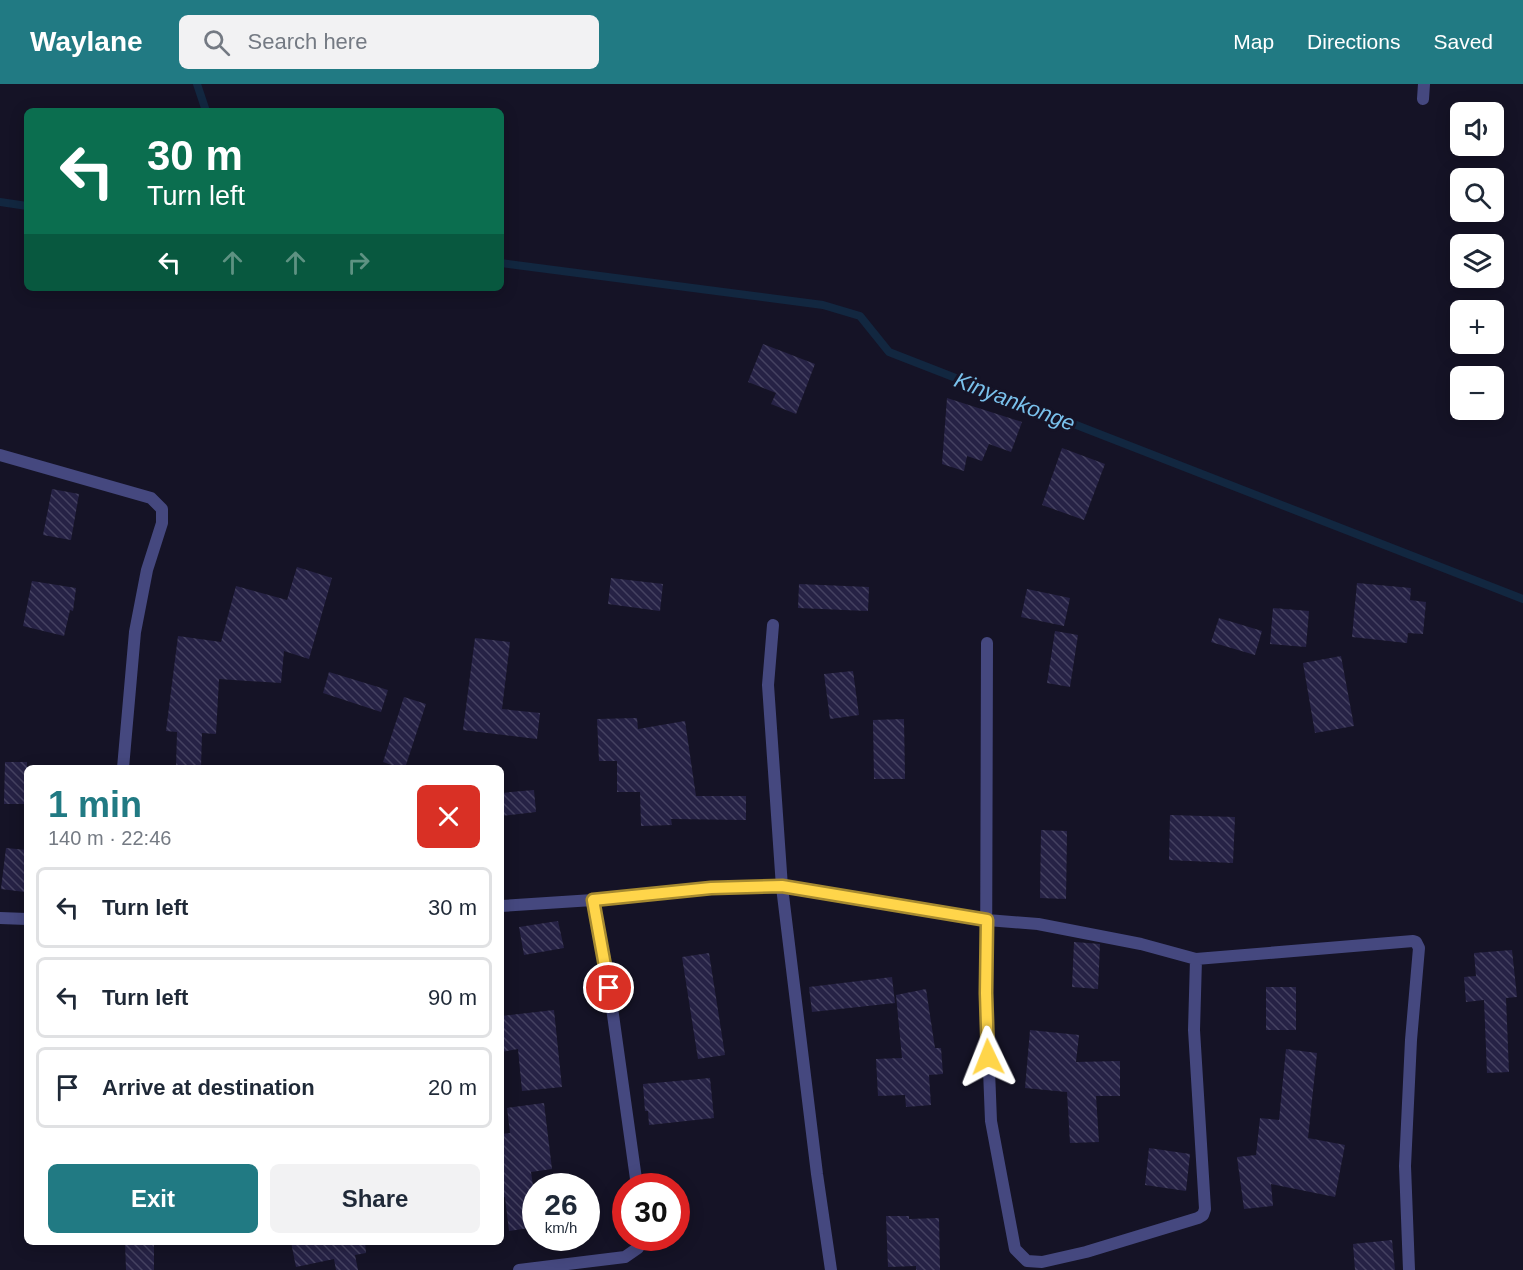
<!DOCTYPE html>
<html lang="en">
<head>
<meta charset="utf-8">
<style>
	:root { --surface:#fff; --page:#f2f2f3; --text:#1f2937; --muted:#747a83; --line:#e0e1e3; --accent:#217a83 }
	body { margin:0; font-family:Helvetica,sans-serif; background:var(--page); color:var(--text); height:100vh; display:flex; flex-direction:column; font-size:22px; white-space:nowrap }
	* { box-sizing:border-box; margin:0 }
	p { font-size:20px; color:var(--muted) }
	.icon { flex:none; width:33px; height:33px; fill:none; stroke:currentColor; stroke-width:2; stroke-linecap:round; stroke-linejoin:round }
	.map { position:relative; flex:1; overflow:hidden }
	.side { position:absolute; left:24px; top:681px; width:480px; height:480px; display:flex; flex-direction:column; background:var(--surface); border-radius:9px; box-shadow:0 3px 15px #0003 }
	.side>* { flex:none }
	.guide { position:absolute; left:24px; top:24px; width:480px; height:183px; border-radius:9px; box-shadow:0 3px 15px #0003; background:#0b6e4f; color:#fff; overflow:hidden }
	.controls { position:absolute; left:1450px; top:18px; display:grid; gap:12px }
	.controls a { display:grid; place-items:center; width:54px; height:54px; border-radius:9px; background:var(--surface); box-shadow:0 3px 15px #0003; font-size:30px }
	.speed { position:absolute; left:522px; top:1089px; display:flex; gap:12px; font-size:30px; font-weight:700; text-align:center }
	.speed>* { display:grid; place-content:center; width:78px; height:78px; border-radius:50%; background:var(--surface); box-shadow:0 3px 15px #0003; line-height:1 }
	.speed small { font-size:15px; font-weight:400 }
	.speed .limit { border:9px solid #d22; background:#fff; color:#111 }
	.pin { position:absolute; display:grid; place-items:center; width:51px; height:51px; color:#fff; margin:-26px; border:3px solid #fff; border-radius:50%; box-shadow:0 2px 6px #0007 }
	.me { position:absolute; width:66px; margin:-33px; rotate:358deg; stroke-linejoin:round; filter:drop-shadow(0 0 4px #0008) }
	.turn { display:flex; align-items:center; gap:21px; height:126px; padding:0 24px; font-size:27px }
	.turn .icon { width:78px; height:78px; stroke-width:2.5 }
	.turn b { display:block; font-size:42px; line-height:51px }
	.lanes { display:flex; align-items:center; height:57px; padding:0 24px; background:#0003; justify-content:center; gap:30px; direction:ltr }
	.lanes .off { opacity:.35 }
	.round { display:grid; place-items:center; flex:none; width:63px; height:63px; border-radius:9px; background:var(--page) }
	.head { display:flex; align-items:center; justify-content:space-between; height:102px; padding:0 24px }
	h1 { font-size:36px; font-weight:700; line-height:45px; color:var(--accent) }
	.action { display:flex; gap:12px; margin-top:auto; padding:12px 24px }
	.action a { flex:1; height:69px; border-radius:9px; background:var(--accent); color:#fff; font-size:24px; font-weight:700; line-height:69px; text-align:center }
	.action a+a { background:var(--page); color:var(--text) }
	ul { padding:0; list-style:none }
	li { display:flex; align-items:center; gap:18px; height:81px; margin:0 12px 9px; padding:0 12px; border:3px solid var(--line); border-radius:9px }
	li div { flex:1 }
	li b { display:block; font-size:22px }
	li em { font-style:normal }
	header { display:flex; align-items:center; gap:36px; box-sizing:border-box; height:84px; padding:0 30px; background:var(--accent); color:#fff }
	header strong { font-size:28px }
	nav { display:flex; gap:33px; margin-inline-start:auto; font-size:21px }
	.search { width:420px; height:54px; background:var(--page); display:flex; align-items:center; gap:15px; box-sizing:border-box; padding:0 21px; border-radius:9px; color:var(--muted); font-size:22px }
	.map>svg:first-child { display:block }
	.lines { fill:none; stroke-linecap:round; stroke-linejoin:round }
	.stream { stroke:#122740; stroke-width:8 }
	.building { fill:url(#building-back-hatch) }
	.street { stroke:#45487f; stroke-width:12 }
	.route-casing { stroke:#a68a30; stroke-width:15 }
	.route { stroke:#ffd54a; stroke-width:10 }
	.labels { text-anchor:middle; stroke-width:6; stroke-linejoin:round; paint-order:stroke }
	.water-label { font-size:22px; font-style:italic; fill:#7ac1ec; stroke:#151326 }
</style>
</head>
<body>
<header>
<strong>Waylane</strong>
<div class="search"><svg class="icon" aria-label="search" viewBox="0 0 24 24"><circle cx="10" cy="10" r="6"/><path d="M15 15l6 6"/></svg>Search here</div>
<nav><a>Map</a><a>Directions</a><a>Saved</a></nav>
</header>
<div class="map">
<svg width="1523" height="1186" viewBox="0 0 1523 1186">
	<defs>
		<pattern id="building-back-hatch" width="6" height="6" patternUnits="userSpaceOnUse" patternTransform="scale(1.5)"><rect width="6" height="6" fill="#262245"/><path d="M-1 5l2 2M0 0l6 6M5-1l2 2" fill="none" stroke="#454261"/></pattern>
	</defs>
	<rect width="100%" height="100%" fill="#151326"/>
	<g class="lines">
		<!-- stream -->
		<path class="stream" d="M197,0L206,27
			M0,118L27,122
			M501,179L823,221L860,232L889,268L1523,515"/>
	</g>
	<!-- building -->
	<path class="building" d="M763,260L815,280L796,330L771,320L776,309L748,298Z
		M947,314L1022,338L1011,368L989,360L982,377L967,372L964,387L942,380Z
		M1062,364L1105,380L1084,436L1042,421Z
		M52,405L79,410L71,456L43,451Z
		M297,483L332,494L309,575L284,567L281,599L219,595L216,650L202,649L201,684H176L177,648L166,647L178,552L221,558L236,502L287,516Z
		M611,494L663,500L660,527L608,520Z
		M32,497L76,504L73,527L70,526L64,552L23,542Z
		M1357,499L1411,504L1410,516L1426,518L1423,550L1408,549L1407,559L1352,553Z
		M799,500L869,503L868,527L798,524Z
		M1027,505L1070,514L1064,542L1021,533Z
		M1273,524L1309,527L1306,563L1270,560Z
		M1219,534L1262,547L1255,571L1211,558Z
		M1055,547L1078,551L1070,603L1047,599Z
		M475,554L510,558L502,625L540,629L537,655L463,646Z
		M1341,572L1354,642L1315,649L1303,579Z
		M853,587L859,631L830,635L824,590Z
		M329,588L388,606L381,628L323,609Z
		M404,613L426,620L405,684H400L383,678Z
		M637,634L638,645L685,637L696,712H746V736L671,735L672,741L641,742L640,708H617V677H599L597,635Z
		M904,635L905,695H874L873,636Z
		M5,678H27V720H4Z
		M534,706L536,728L501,732V709Z
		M1170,731L1235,733L1233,779L1169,776Z
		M1041,746L1067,747L1066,815L1040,814Z
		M6,764L27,766L25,808L1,805Z
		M558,837L564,864L524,871L519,843Z
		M1074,858L1100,860L1098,905L1072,903Z
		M1512,866L1517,913L1506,914L1509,988L1487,989L1484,916L1466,918L1464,893L1476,892L1474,869Z
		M709,869L725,971L698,975L682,873Z
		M892,893L895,919L812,928L809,903Z
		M1266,903H1296V946H1266Z
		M926,905L935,964H941L943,990L929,991L931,1021L906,1023L905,1011L878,1012L876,975L902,974L896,911Z
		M554,926L562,1003L522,1007L518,965L501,968V932Z
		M1030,946L1079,951L1076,978L1120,977V1012H1096L1099,1058L1070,1059L1067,1008L1025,1004Z
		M1286,965L1317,969L1308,1054L1345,1061L1335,1113L1271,1100L1273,1122L1244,1125L1237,1073L1256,1071L1260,1034L1279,1036Z
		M710,994L714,1034L649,1041L648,1027H645L643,1000Z
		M544,1019L552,1085L531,1088L536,1122V1143L509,1147L505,1113L501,1114V1050L510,1049L507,1024Z
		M1149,1064L1190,1070L1186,1107L1145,1101Z
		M886,1132H909V1135L939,1134L940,1186H916V1182L888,1183Z
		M1392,1156L1395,1186H1355L1353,1160Z
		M125,1158H154V1186H126Z
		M291,1158H365L366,1169L355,1171L358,1186H336L334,1175L296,1183Z"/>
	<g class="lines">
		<!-- street -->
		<path class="street" d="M1423,15L1424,0
			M0,371L151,414L162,425V439L147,486L135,548L123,684
			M773,541L768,601L782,803L817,1090L831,1186
			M987,559L986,909L991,1037L1015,1165L1027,1177L1042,1178L1086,1168L1198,1134L1203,1131L1205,1125L1194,946L1196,875
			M593,816L606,881L637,1102
			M501,822L593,816L711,804L782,803L987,836L1038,840L1141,860L1196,875L1413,857L1416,858L1419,864L1411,956L1405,1082L1409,1186
			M0,834L27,835
			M519,1186L625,1173L638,1164L642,1154"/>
	</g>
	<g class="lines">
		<!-- route casing -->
		<g class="route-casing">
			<path id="route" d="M609,904L593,816L711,804L782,802L987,836L986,909L988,973"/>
		</g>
		<!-- route -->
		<use href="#route" class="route"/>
	</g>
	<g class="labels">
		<!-- water labels -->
		<g class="water-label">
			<text transform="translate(1015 317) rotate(21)" y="8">Kinyankonge</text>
		</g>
	</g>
</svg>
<div class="controls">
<a><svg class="icon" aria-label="sound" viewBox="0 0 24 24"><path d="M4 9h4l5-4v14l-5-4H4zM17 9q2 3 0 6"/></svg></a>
<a><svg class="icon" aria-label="search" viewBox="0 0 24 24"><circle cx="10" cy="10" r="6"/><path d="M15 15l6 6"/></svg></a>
<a><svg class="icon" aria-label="layers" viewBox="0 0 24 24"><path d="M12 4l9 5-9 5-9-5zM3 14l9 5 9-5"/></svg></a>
<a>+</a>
<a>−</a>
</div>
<div class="speed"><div>26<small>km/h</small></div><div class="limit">30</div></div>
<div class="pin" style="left:609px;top:904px;background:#d93025"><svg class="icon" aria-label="arrive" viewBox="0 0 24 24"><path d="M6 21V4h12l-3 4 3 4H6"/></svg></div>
<svg class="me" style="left:988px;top:973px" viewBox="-20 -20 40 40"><path d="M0-17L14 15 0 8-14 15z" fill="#ffd54a" stroke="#fff" stroke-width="4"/></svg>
<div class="guide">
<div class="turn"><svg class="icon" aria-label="left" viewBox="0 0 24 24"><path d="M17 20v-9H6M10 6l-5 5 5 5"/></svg><div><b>30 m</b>Turn left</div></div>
<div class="lanes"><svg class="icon" aria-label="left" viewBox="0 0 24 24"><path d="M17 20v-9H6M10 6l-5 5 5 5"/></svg><svg class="icon off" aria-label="ahead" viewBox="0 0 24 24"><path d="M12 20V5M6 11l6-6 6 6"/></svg><svg class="icon off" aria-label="ahead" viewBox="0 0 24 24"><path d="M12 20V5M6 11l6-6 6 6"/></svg><svg class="icon off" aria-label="right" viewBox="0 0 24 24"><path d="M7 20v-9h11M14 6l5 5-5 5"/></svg></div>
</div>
<section class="side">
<div class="head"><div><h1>1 min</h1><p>140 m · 22:46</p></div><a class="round" style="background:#d93025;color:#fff"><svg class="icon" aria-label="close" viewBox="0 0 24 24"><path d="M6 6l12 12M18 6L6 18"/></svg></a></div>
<ul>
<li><svg class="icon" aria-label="left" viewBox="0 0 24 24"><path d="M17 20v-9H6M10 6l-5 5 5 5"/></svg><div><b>Turn left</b></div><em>30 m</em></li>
<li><svg class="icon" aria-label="left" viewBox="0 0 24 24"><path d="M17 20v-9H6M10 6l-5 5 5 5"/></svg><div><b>Turn left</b></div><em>90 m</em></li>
<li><svg class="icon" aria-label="arrive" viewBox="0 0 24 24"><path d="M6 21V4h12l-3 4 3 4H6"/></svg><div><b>Arrive at destination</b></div><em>20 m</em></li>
</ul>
<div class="action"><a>Exit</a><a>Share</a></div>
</section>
</div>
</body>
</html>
